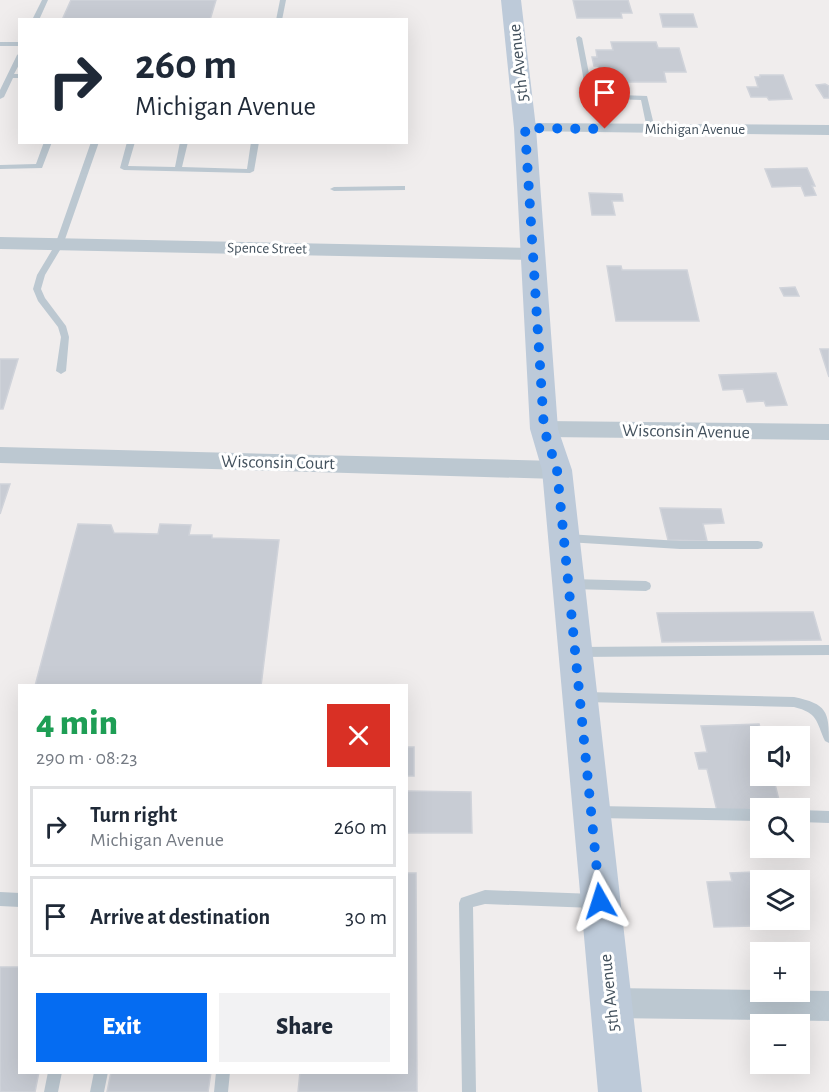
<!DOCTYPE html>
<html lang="en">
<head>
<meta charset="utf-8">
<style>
	:root { --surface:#fff; --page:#f2f2f3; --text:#1f2937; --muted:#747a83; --line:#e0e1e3; --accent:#056cf2 }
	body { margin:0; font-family:"Alegreya Sans",sans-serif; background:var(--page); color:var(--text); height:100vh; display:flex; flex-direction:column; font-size:22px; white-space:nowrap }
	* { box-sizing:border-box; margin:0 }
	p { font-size:20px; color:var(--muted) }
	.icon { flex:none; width:33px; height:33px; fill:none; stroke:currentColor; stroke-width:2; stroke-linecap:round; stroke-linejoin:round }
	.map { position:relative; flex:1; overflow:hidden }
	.side { position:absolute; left:18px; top:684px; width:390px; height:390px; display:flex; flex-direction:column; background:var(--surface); border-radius:0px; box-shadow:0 6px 24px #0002 }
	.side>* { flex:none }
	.hud { position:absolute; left:18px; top:18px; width:390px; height:126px; border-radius:0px; box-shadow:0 6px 24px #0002; background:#fff; color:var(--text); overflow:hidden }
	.fabs { position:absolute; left:750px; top:726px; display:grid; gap:12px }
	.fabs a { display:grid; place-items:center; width:60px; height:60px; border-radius:0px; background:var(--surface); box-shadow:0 6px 24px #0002; font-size:30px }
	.pin { position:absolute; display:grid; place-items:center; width:51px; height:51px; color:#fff; margin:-62px -26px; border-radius:50% 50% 50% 0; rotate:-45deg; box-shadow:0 0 6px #0007 }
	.pin .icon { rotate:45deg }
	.me { position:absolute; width:66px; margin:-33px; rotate:354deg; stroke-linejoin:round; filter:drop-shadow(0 0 4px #0008) }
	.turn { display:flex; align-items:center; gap:21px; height:126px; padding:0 18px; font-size:27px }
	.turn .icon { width:78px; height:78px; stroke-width:2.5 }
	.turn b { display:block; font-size:42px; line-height:51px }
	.round { display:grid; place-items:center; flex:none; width:63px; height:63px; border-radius:0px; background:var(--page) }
	.headline { display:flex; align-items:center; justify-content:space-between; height:102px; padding:0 18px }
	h1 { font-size:36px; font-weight:800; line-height:45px; color:#1e9e55 }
	.button { display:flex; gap:12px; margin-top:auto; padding:12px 18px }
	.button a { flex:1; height:69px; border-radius:0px; background:var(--accent); color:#fff; font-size:24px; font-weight:800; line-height:69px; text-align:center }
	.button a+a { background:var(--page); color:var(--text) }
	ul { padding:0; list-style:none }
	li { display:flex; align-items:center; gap:18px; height:81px; margin:0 12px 9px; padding:0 6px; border:3px solid var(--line); border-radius:0px }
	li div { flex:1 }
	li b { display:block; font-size:22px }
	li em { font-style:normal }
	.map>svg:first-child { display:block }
	.building { fill:#c8ccd4; stroke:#d0d3da; stroke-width:1.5 }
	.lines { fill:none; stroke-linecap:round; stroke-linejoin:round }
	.service { fill:#bcc8d1; fill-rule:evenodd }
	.minor { fill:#bcc8d1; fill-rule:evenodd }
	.secondary { fill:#bdcad9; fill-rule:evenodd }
	.route { stroke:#056cf2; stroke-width:10; stroke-dasharray:0 18 }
	.labels { text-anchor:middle; stroke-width:6; stroke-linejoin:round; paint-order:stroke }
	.far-street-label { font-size:15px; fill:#43515d; stroke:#fff }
	.street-label { font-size:18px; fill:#43515d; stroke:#fff }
</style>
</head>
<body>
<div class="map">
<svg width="829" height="1092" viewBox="0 0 829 1092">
	<rect width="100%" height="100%" fill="#f0eded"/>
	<!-- building -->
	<path class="building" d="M71,0H216L210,20H62Z
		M573,0H628L632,13H621L622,18H577Z
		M660,14H693L697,27H663Z
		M611,42H656L658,48H679L686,72H664L666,82H618L616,73H600L598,66H594L592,57H597L596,50H613Z
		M760,75H783L792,99L769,100L767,97H751L747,87H758L755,77H760Z
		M825,84L829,86V98H824L816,85Z
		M807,168L815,186H812L816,195L805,196L801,186L772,187L765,169Z
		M589,193L622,194L623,201H612L615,215H592Z
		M607,266H621L622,270H687L699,321H616Z
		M795,287L799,296H784L780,288Z
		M820,349H829V377Z
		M0,359H18L3,409H0Z
		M776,373L787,405L766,406L764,401L747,402L743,389L723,390L719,375Z
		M0,484H10L0,514Z
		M660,508L721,509L724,523L703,524L707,541L668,540Z
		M78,524L111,525L114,533L158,534L160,524L191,525L189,535H212V538L279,540L261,686H35Z
		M813,612L821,640L662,642L657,613Z
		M759,724L762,736L760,776H773L781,808L717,811L707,769H699L695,753L707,752L701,726Z
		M406,747H414V776H406Z
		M406,791L471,792L472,833H406Z
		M754,872L755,878H775L776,880H760V920H786L787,925L714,927L707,882L732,881L730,873Z
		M406,873H416L417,1092H298L300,1072H406Z
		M0,967H20V1072H39L35,1092H0Z
		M111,1072H211L208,1092H107Z"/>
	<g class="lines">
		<!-- service -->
		<path class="service" d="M42,0H48L39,20H32Z
			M280,0H286L282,20H276Z
			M579,36L582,38L593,94L647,96L655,129L654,131L647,129L641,100L587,98L576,38Z
			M0,42H20V46H0Z
			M20,53V63L14,74H20V78H13L4,97L0,99V90L17,55Z
			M44,142H52L42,168L0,169V165L36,164Z
			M91,142H99L63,245L45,275L41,289L45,298L66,326L69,337L66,371L61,374L56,371L61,337L58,327L38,301L33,289L37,275L55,245Z
			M127,142H135L128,166L175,167L180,142H188L182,167L247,169L251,142H259L254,171L250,173L124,170L120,168Z
			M402,186H405V190L334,191L330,189L334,187Z
			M567,534L680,541H758L762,542L763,545L762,548L758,549H680L567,542L563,541L562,538L563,535Z
			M571,579L646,581L650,583L651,586L650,589L646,591L571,589L567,587L566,584L567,581Z
			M829,645V655L578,657L574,656L572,652L574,648L578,647Z
			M585,692L794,697C827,704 829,711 829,743L825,741C816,721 818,713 794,707L585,702L581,701L579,697L581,693Z
			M597,806L760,809V821L597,818L593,816L591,812L593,808Z
			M800,810L829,811V823L800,822Z
			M485,890L594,894L599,896L601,901L599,906L594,908L485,904L473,907L476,1092H462L459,903L461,898Z
			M0,892L20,893V907L0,906Z
			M48,1072H62L58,1092H44Z
			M94,1072H108L104,1092H90Z
			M216,1072H230L228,1092H214Z"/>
		<!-- minor -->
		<path class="minor" d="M525,123L829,125V135L519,131L517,128Z
			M0,237L533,248L539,250L542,254L539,258L533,260L0,249Z
			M544,421L829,424V440L544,437L537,435L534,429L537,423Z
			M0,447L557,461L565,464L568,470L565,476L557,479L0,463Z
			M610,988L829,991V1021L610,1018L599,1014L595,1003L599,992Z"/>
		<!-- secondary -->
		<path class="secondary" d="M501,0H521L536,128L558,429L572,470L642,1092H598L542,470L530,429L514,128Z"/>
	</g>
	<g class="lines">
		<!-- route -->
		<path class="route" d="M600,901L557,470L544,429L525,128L605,129"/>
	</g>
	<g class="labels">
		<!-- far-street labels -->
		<g class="far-street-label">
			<text x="695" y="134">Michigan Avenue</text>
			<text transform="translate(267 248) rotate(1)" y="5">Spence Street</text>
		</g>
		<!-- street labels -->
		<g class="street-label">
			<text transform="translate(518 63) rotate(-96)" y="6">5th Avenue</text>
			<text transform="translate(686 431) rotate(1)" y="6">Wisconsin Avenue</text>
			<text transform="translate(278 462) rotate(1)" y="6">Wisconsin Court</text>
			<text transform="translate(609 993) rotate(-96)" y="6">5th Avenue</text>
		</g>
	</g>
</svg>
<div class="fabs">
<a><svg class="icon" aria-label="sound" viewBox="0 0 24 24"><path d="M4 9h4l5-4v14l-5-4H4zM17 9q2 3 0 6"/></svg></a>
<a><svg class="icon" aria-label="search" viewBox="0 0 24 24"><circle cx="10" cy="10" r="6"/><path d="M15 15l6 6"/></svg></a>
<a><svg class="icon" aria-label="layers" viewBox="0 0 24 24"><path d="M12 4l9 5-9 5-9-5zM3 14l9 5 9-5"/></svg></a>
<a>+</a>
<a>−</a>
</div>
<div class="pin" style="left:605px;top:129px;background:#d93025"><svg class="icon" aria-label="arrive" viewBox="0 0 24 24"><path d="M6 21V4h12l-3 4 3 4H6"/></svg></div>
<svg class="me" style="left:600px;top:901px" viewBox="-20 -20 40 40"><path d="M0-17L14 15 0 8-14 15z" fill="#056cf2" stroke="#fff" stroke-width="4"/></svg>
<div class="hud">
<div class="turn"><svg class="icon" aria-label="right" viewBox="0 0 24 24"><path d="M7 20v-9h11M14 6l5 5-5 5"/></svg><div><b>260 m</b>Michigan Avenue</div></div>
</div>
<section class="side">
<div class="headline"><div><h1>4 min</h1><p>290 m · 08:23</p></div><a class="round" style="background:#d93025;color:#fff"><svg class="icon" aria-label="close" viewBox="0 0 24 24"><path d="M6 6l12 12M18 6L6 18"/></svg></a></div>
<ul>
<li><svg class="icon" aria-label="right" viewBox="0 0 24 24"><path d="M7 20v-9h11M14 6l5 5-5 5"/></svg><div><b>Turn right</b><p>Michigan Avenue</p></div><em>260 m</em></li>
<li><svg class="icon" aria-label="arrive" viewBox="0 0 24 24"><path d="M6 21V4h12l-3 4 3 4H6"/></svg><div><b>Arrive at destination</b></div><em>30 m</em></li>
</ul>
<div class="button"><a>Exit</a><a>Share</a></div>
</section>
</div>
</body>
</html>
